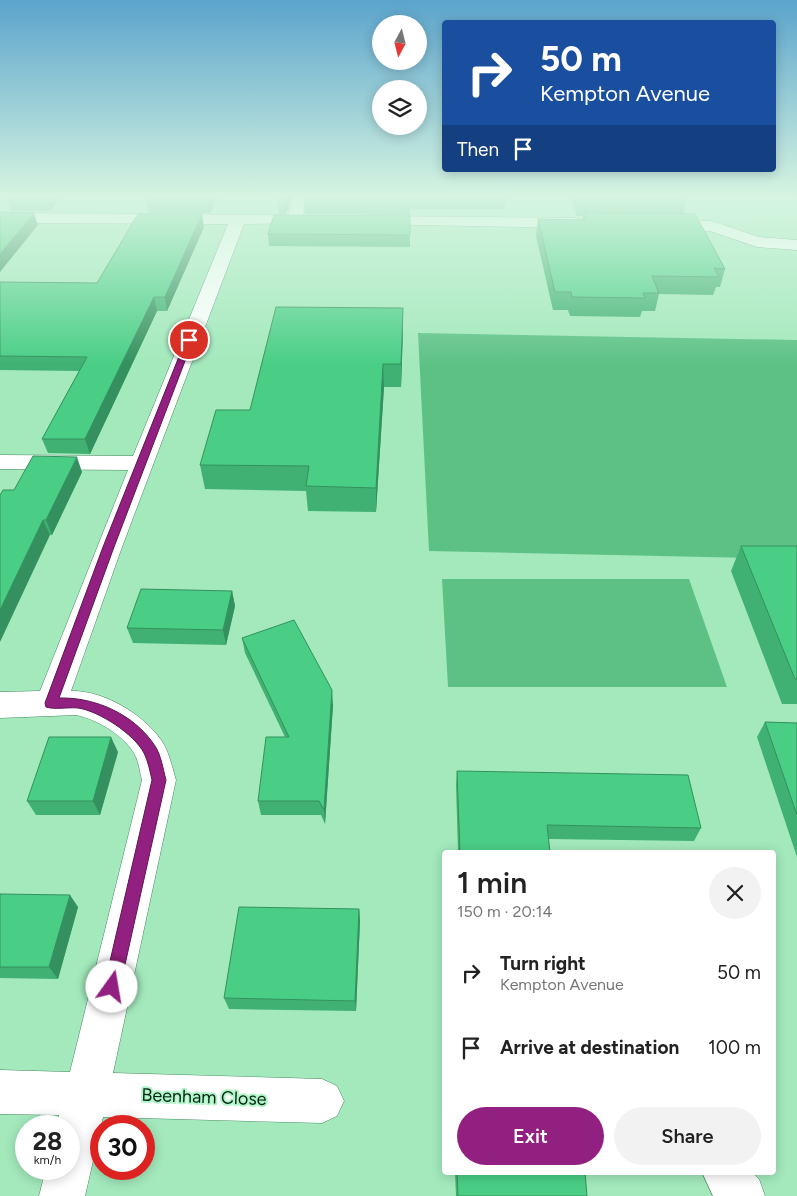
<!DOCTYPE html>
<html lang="en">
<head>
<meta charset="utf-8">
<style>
	:root { --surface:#fff; --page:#f2f2f2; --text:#222; --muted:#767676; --accent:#922080 }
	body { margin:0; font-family:Figtree,sans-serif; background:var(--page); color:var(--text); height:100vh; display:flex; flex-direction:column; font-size:19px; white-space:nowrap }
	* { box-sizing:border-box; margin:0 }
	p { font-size:16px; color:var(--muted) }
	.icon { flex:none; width:28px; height:28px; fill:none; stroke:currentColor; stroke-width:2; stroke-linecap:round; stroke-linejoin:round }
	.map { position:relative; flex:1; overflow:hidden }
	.sheet { position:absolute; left:442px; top:850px; width:334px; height:325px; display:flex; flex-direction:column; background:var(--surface); border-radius:5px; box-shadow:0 2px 12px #0003 }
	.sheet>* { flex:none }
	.banner { position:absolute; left:442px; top:20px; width:334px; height:152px; border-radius:5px; box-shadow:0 2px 12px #0003; background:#1a4fa0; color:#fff; overflow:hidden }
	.needle { width:32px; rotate:187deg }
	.buttons { position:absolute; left:372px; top:15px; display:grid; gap:10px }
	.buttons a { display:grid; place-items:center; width:55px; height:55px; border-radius:50%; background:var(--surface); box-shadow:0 2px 12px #0003; font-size:25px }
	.speed { position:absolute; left:15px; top:1115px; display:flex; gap:10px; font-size:25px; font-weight:700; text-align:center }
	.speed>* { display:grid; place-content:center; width:65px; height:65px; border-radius:50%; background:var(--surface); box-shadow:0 2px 12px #0003; line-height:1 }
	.speed small { font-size:12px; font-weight:400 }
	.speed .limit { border:8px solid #d22; background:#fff; color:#111 }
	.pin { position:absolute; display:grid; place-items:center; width:42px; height:42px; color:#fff; margin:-21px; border:2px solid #fff; border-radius:50%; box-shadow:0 1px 5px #0007 }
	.me { position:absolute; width:55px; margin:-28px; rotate:13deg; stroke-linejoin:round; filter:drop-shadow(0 0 4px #0008) }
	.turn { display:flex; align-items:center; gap:18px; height:105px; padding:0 15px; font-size:22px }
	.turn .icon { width:65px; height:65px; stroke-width:2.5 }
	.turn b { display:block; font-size:35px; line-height:42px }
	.then { display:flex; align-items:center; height:48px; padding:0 15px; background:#0003; gap:10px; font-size:19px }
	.round { display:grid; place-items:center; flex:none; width:52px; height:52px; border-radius:26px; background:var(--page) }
	.headline { display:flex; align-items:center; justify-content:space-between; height:85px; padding:0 15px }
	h1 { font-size:30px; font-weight:600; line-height:38px }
	.cta { display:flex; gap:10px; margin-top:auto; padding:10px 15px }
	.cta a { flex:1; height:58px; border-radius:30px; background:var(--accent); color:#fff; font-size:20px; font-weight:600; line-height:58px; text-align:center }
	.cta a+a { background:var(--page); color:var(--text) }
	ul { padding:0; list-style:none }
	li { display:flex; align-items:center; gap:15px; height:75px; padding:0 15px }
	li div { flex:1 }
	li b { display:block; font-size:19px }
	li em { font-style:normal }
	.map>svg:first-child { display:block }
	.green { fill:#5dc186 }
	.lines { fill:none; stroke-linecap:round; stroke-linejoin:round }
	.street-casing { stroke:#468960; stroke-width:1 }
	.street { fill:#fff; fill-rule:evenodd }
	.wall { fill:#40b173 }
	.shaded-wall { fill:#34905e }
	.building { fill:#4ace86; stroke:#34905e }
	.route { fill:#922080; stroke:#5f1553 }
	.labels { text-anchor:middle; stroke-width:4; stroke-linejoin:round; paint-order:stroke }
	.near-street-label { font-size:18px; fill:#072414; stroke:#b0f6c9 }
</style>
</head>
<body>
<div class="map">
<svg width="797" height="1196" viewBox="0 0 797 1196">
	<rect width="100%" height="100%" fill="#a3e9bc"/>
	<!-- green -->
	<path class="green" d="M418,333L797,340V559L429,551Z
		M442,579H689L727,687H448Z"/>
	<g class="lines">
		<!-- street casing -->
		<g class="street-casing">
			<path id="street" d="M293,196H307L303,215L314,217L317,220L314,223L244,224L122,547L71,691C103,690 143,714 161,740C169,751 172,767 176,780L113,1073L322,1079L337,1086L344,1101L337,1116L322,1123L103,1117L85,1196H39L46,1169H69V1126H56L59,1115L0,1114V1070L70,1072L142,780C140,773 139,764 136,757C127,737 97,719 76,715L0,718V692L40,691L128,470L0,469V455L133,456L228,224L0,223V213L288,215Z
				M372,216L576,218L581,220L584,223L581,226L576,228L367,224L364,221L367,218Z
				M664,219L712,221L759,237L797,240V250L757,247L710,231L659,227L656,224L659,221Z
				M702,1172H751L759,1179L765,1196H713Z"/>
		</g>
		<!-- street -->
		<use href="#street" class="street"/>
	</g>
	<!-- wall -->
	<path class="wall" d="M10,196H61L50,211H11L7,199Z
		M71,196H218L210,213H149L146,201L147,198H71Z
		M292,196L286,214H279L278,204Z
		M306,196L506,199L505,209H410V215L305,214L304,204Z
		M570,196H682L685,202V206L684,214L725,269L720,287H716L713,295L659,294L655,311H642L640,317L570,316L568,310H553L536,236L538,219L583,220V216H577Z
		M410,216V247L269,246L268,234Z
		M204,227L167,311H157L90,454L48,453L42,439L79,371L0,370V282L97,283Z
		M403,331L401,387H384L376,512L308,511L306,491L205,489L200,465L250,410Z
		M82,472L52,535H50L14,490Z
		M741,546H797V704H782L731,571Z
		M232,591L235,606L226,645L133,643L127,628Z
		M242,638L333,705L325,824L321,815H261L258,801L285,737L245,653Z
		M765,722L797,723V857L757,737Z
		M118,752L100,815H36L27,801Z
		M457,771L701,828L694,841L548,839L550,852H458L456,785Z
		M0,894L78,907L58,979L0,978Z
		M359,909L360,921L356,1011L229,1009L224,998Z
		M455,1172H585L587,1196H456Z"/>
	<!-- shaded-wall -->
	<path class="shaded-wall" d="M48,196H61L50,211L46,199Z
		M210,196H218L210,213L208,201Z
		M287,196H292L286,214L285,204Z
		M34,213L38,225L0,272V254Z
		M202,214L204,227L167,311L165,297Z
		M154,297L157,311L90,454L85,439Z
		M403,308V331L401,387V364Z
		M383,364L384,387L376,512V488Z
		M77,457L82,472L52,535L46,520Z
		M43,520L50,535L0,642V610Z
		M232,591L235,606L226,645L223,630Z
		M332,690L333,705L325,824L324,810Z
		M111,737L118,752L100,815L93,801Z
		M70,895L78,907L58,979L49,967Z
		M359,909L360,921L356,1011L355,1001Z"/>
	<!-- building -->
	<path class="building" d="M10,196H48L46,199H7Z
		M149,196H210L208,201H146Z
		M280,196H287L285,204H278Z
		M306,196H505L506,199L410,198V204H304Z
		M575,196H682L685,202H683L685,206H578Z
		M0,212L34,213L0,254Z
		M584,213L695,214L725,269L714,268L719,277L652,276L659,293H643L645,298L572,297L571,292H555L538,219L586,220Z
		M138,214H202L165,297H154L85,439H42L87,357L0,356V282L97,283Z
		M274,215L410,216V235L268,234Z
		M276,307L403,308L401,364H383L376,488L306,486L309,466L200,465L216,410H250Z
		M33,456L77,457L46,520H43L0,610V495L3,490H14Z
		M741,546H797V679H795Z
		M141,589L232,591L223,630L127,628Z
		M294,620L332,690L324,810L319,801H258L266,737H289L242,638Z
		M765,722L797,723V815Z
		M49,737H111L93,801H27Z
		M457,771L688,775L701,828L547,825L550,852H460Z
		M0,894L70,895L49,967H0Z
		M239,907L359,909L355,1001L224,998Z
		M457,1172H585L587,1196H458Z"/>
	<!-- sky -->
	<linearGradient id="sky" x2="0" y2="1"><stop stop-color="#5ba4cc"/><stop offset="0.54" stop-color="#d6f5e1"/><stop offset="1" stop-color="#d6f5e1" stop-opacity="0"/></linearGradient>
	<rect width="797" height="364" fill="url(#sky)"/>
	<!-- route -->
	<path class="route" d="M186,339L193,340L114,547L59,698C96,697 135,715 155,746C161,755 163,769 166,780L120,987L118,993L112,995L106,993L104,987L152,780C150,771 148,761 144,753C134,734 99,711 78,708C67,707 56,710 46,707L45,703L103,547Z"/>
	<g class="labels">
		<!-- near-street labels -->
		<g class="near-street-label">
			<text transform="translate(204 1097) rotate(2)" y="6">Beenham Close</text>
		</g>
	</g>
</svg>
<div class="buttons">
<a><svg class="needle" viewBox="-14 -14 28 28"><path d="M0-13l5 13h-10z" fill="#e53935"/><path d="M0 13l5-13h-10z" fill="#767676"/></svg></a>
<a><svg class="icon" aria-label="layers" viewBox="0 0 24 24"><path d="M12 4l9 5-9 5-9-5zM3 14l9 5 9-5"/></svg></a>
</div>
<div class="speed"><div>28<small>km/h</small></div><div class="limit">30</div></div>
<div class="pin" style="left:189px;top:340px;background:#d93025"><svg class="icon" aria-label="arrive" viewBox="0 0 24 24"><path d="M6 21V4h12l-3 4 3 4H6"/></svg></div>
<svg class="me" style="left:112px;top:987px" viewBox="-20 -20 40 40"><circle r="19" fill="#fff"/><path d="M0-13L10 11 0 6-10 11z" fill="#922080"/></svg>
<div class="banner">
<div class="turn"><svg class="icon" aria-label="right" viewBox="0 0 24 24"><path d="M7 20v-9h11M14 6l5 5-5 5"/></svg><div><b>50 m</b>Kempton Avenue</div></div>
<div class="then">Then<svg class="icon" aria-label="arrive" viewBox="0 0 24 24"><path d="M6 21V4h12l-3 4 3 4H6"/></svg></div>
</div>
<section class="sheet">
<div class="headline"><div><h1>1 min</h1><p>150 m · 20:14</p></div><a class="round"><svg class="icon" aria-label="close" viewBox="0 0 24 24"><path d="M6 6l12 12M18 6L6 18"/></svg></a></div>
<ul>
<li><svg class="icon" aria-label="right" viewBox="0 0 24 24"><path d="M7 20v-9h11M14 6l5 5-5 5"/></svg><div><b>Turn right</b><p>Kempton Avenue</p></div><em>50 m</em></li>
<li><svg class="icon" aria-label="arrive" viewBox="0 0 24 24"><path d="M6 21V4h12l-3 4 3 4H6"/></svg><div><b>Arrive at destination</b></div><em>100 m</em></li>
</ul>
<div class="cta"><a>Exit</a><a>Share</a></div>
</section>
</div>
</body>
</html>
